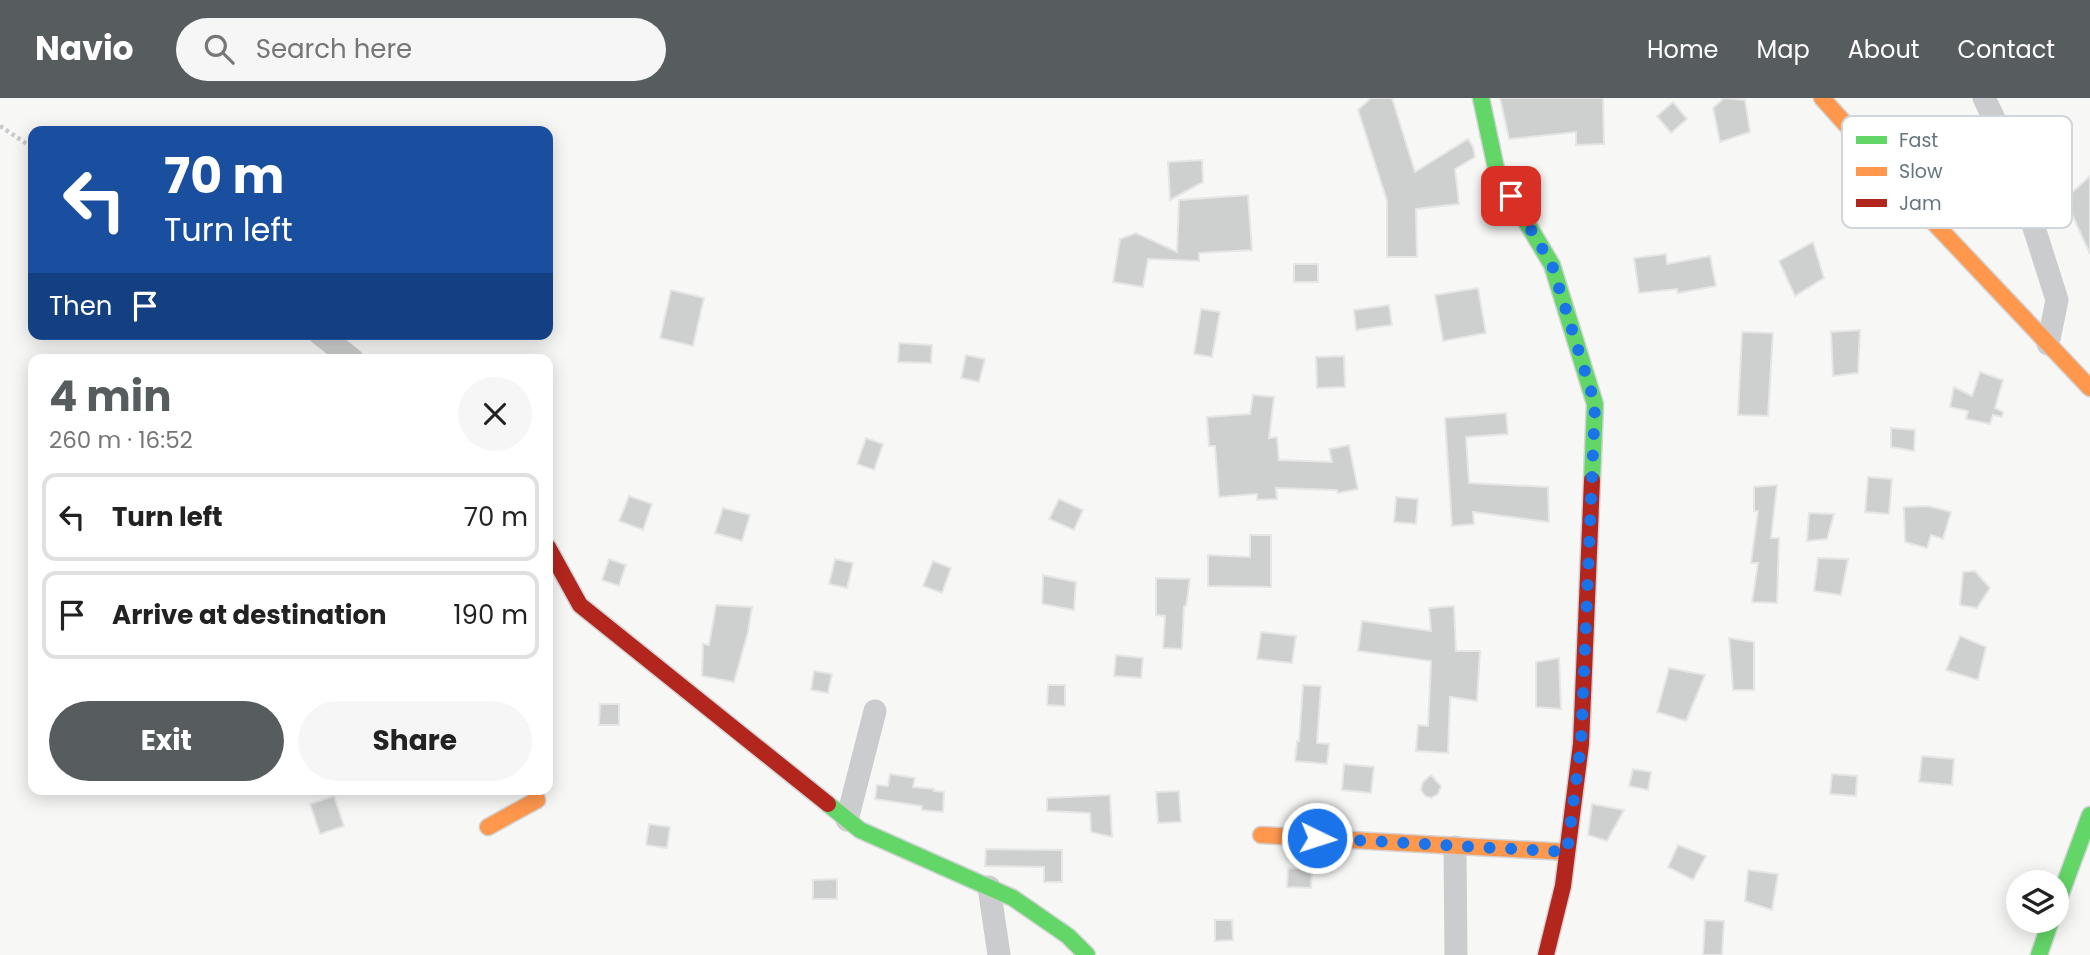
<!DOCTYPE html>
<html lang="en">
<head>
<meta charset="utf-8">
<style>
	:root { --surface:#fff; --page:#f6f6f6; --text:#222; --muted:#767676; --line:#e0e0e0; --accent:#575c5f }
	body { margin:0; font-family:Poppins,sans-serif; background:var(--page); color:var(--text); height:100vh; display:flex; flex-direction:column; font-size:26px; white-space:nowrap }
	* { box-sizing:border-box; margin:0 }
	p { font-size:23px; color:var(--muted) }
	.icon { flex:none; width:38px; height:38px; fill:none; stroke:currentColor; stroke-width:2; stroke-linecap:round; stroke-linejoin:round }
	.map { position:relative; flex:1; overflow:hidden }
	.drawer { position:absolute; left:28px; top:256px; width:525px; height:441px; display:flex; flex-direction:column; background:var(--surface); border-radius:14px; box-shadow:0 4px 18px #0003 }
	.drawer>* { flex:none }
	.guide { position:absolute; left:28px; top:28px; width:525px; height:214px; border-radius:14px; box-shadow:0 4px 18px #0003; background:#1a4fa0; color:#fff; overflow:hidden }
	.controls { position:absolute; left:2006px; top:772px; display:grid; gap:14px }
	.controls a { display:grid; place-items:center; width:63px; height:63px; border-radius:50%; background:var(--surface); box-shadow:0 4px 18px #0003; font-size:35px }
	.pin { position:absolute; display:grid; place-items:center; width:60px; height:60px; color:#fff; margin:-30px; border-radius:14px; box-shadow:0 4px 10px #0006 }
	.me { position:absolute; width:77px; margin:-38px; rotate:94deg; stroke-linejoin:round; filter:drop-shadow(0 0 5px #0008) }
	.turn { display:flex; align-items:center; gap:24px; height:147px; padding:0 21px; font-size:32px }
	.turn .icon { width:91px; height:91px; stroke-width:2.5 }
	.turn b { display:block; font-size:49px; line-height:60px }
	.then { display:flex; align-items:center; height:66px; padding:0 21px; background:#0003; gap:14px; font-size:26px }
	.round { display:grid; place-items:center; flex:none; width:74px; height:74px; border-radius:37px; background:var(--page) }
	.overview { display:flex; align-items:center; justify-content:space-between; height:119px; padding:0 21px }
	h1 { font-size:42px; font-weight:700; line-height:52px; color:var(--accent) }
	.button { display:flex; gap:14px; margin-top:auto; padding:14px 21px }
	.button a { flex:1; height:80px; border-radius:42px; background:var(--accent); color:#fff; font-size:28px; font-weight:700; line-height:80px; text-align:center }
	.button a+a { background:var(--page); color:var(--text) }
	ul { padding:0; list-style:none }
	li { display:flex; align-items:center; gap:21px; height:88px; margin:0 14px 10px; padding:0 7px; border:4px solid var(--line); border-radius:14px }
	li div { flex:1 }
	li b { display:block; font-size:26px }
	li em { font-style:normal }
	header { display:flex; align-items:center; gap:42px; box-sizing:border-box; height:98px; padding:0 35px; background:var(--accent); color:#fff }
	header strong { font-size:33px }
	nav { display:flex; gap:38px; margin-inline-start:auto; font-size:24px }
	.search { width:490px; height:63px; background:var(--page); display:flex; align-items:center; gap:18px; box-sizing:border-box; padding:0 24px; border-radius:38px; color:var(--muted); font-size:26px }
	.map>svg:first-child { display:block }
	.building { fill:#ced0d0; stroke:#e6e6e6; stroke-width:2 }
	.lines { fill:none; stroke-linecap:round; stroke-linejoin:round }
	.fast-casing { stroke:#d3d4d5; stroke-width:19 }
	.slow-casing { stroke:#d3d4d5; stroke-width:19 }
	.jam-casing { stroke:#d3d4d5; stroke-width:19 }
	.path { stroke:#c9cacb; stroke-width:4.5; stroke-dasharray:3.5 3.5; stroke-linecap:butt }
	.street { stroke:#cbcccd; stroke-width:23 }
	.fast { stroke:#63d668; stroke-width:16 }
	.slow { stroke:#ff974d; stroke-width:16 }
	.jam { stroke:#b3261e; stroke-width:16 }
	.route { stroke:#1a73e8; stroke-width:12; stroke-dasharray:0 21.6 }
	.key { fill:#fff; stroke:#d0d6d9; stroke-width:2 }
	.key-label { font-size:19px; fill:#64757f }
</style>
</head>
<body>
<header>
<strong>Navio</strong>
<div class="search"><svg class="icon" aria-label="search" viewBox="0 0 24 24"><circle cx="10" cy="10" r="6"/><path d="M15 15l6 6"/></svg>Search here</div>
<nav><a>Home</a><a>Map</a><a>About</a><a>Contact</a></nav>
</header>
<div class="map">
<svg width="2090" height="857" viewBox="0 0 2090 857">
	<rect width="100%" height="100%" fill="#f7f7f6"/>
	<!-- building -->
	<path class="building" d="M1371,0H1392L1415,74L1468,41L1473,49L1475,59L1455,71L1459,106L1416,111L1417,159H1387V103L1358,12Z
		M1500,0H1603L1604,46L1576,47V34L1509,41Z
		M1724,0L1745,2L1750,34L1720,44L1713,10Z
		M1673,4L1687,21L1671,35L1657,18Z
		M1202,62L1203,84L1170,102L1168,64Z
		M2090,78V156L2065,101Z
		M1248,97L1252,152L1199,155V163L1148,161L1143,189L1113,184L1120,141L1136,135L1177,154L1179,102Z
		M1813,144L1824,180L1795,198L1779,163Z
		M1666,156L1667,166L1710,158L1716,188L1678,195L1677,191L1639,195L1634,160Z
		M1294,166H1318V184H1294Z
		M1478,190L1486,235L1443,243L1435,197Z
		M671,192L704,200L693,248L660,240Z
		M1389,207L1392,227L1356,232L1354,212Z
		M1201,211L1220,214L1212,259L1194,256Z
		M1860,232L1858,275L1833,278L1831,234Z
		M1742,234L1773,235L1768,318L1738,317Z
		M899,245L932,247L931,265L898,264Z
		M966,257L985,261L979,284L961,280Z
		M1344,258L1345,289L1317,290L1316,259Z
		M1980,274L2003,282L1995,310L2003,314L2002,319L1993,317L1990,326L1966,321L1968,313L1950,309L1954,289L1972,298Z
		M1253,297L1274,299L1269,340L1277,339L1279,362L1332,364L1329,351L1349,347L1358,391L1338,395L1337,392L1276,390L1277,401L1257,402V396L1219,399L1215,348H1209L1207,319L1250,316Z
		M1506,315L1508,336L1466,339L1469,385L1548,389L1549,424L1473,414L1474,426L1452,428L1445,320Z
		M1891,330L1915,332L1914,353L1891,349Z
		M866,340L883,346L874,372L857,366Z
		M1868,379L1892,381L1889,416L1865,414Z
		M1777,387L1771,440H1779L1777,505L1752,504L1758,465H1751L1758,413H1754V389Z
		M629,398L652,406L643,432L619,423Z
		M1396,399L1418,401L1416,426L1394,424Z
		M1059,401L1083,412L1074,432L1049,421Z
		M1928,408L1951,414L1943,441L1931,437L1927,450L1905,444L1904,409Z
		M723,410L750,417L742,443L715,435Z
		M1809,415L1834,416L1827,441L1807,443Z
		M1250,437H1271V489L1208,488V457L1250,459Z
		M1818,460L1848,461L1841,497L1814,493Z
		M609,461L626,467L619,488L602,482Z
		M835,461L853,465L847,490L829,486Z
		M933,463L951,470L942,495L923,488Z
		M1975,473L1990,490L1977,510L1960,507L1963,474Z
		M1043,477L1076,484L1074,512L1042,506Z
		M1156,480L1190,481L1186,508H1184L1182,551L1163,550L1165,518L1156,517Z
		M716,507L752,509L748,534L734,584L702,578L703,546L709,547Z
		M1454,508L1456,553H1480L1477,603L1450,599L1448,655L1416,653L1418,627L1428,628L1431,563L1358,553L1362,523L1431,533L1429,510Z
		M1261,534L1296,538L1292,565L1257,561Z
		M1960,538L1986,549L1978,582L1946,572Z
		M1729,540L1754,544V592H1733Z
		M1116,557L1143,560L1141,580L1114,578Z
		M1559,560L1561,611L1536,609V564Z
		M1669,570L1705,577L1686,623L1657,614Z
		M814,573L832,576L828,595L811,592Z
		M1048,587H1065V608L1047,607Z
		M1303,587L1321,588L1317,645L1329,646L1327,666L1295,663L1297,643H1299Z
		M600,606H619V627H599Z
		M1922,658L1954,661L1952,687L1919,684Z
		M1344,666L1374,669L1371,695L1342,692Z
		M1633,671L1651,674L1648,692L1629,688Z
		M890,676L915,680L913,689L934,691V693L944,694L943,714L922,712V708L875,701L877,687L888,688Z
		M1832,676L1857,678L1856,698L1830,696Z
		M1431,677L1441,688L1438,696L1431,700L1425,698L1421,692L1423,684Z
		M1179,693L1181,724L1158,725L1156,694Z
		M1110,697L1112,739L1091,734L1090,715L1047,713V700Z
		M334,698L344,728L320,736L310,706Z
		M1592,706L1624,712L1607,743L1588,737Z
		M649,726L670,729L667,750L646,747Z
		M1678,747L1706,758L1693,782L1668,769Z
		M986,751L1062,752V784H1044V769L985,768Z
		M1288,770L1312,771L1311,790L1287,789Z
		M1748,772L1778,776L1772,812L1745,803Z
		M837,781V801H813V782Z
		M1215,822H1232L1233,842L1215,843Z
		M1705,822L1724,823L1722,857H1703Z"/>
	<g class="lines">
		<!-- fast casing -->
		<g class="fast-casing">
			<path id="fast" d="M1481,0L1497,75L1552,167L1595,306L1592,382
				M828,706L860,732L1013,800L1068,838L1087,857
				M2056,809L2090,717
				M2039,857L2051,822"/>
		</g>
		<!-- slow casing -->
		<g class="slow-casing">
			<path id="slow" d="M1822,0L1937,128L2090,290
				M488,729L537,702L534,691
				M1261,737L1567,754"/>
		</g>
		<!-- jam casing -->
		<g class="jam-casing">
			<path id="jam" d="M548,449L580,507L828,706
				M1546,857L1563,788L1581,646L1592,382"/>
		</g>
		<!-- path -->
		<path class="path" d="M0,28L33,50"/>
		<!-- street -->
		<path class="street" d="M1984,0L2010,54L2057,202L2048,246
			M320,236L352,261
			M847,722L875,613
			M1455,749L1456,857
			M989,789L999,857"/>
		<!-- fast -->
		<use href="#fast" class="fast"/>
		<!-- slow -->
		<use href="#slow" class="slow"/>
		<!-- jam -->
		<use href="#jam" class="jam"/>
	</g>
	<g class="lines">
		<!-- route -->
		<path class="route" d="M1317,740L1567,754L1581,646L1595,306L1552,167L1511,98"/>
	</g>
	<!-- legend -->
	<rect x="1842" y="18" width="230" height="112" rx="10" class="key"/>
	<rect x="1856" y="38" width="31" height="8" fill="#63d668"/>
	<rect x="1856" y="69" width="31" height="9" fill="#ff974d"/>
	<rect x="1856" y="101" width="31" height="8" fill="#b3261e"/>
	<g class="key-label">
		<text x="1899" y="49">Fast</text>
		<text x="1899" y="80">Slow</text>
		<text x="1899" y="112">Jam</text>
	</g>
</svg>
<div class="controls">
<a><svg class="icon" aria-label="layers" viewBox="0 0 24 24"><path d="M12 4l9 5-9 5-9-5zM3 14l9 5 9-5"/></svg></a>
</div>
<div class="pin" style="left:1511px;top:98px;background:#d93025"><svg class="icon" aria-label="arrive" viewBox="0 0 24 24"><path d="M6 21V4h12l-3 4 3 4H6"/></svg></div>
<svg class="me" style="left:1317px;top:740px" viewBox="-20 -20 40 40"><circle r="17" fill="#1a73e8" stroke="#fff" stroke-width="3"/><path d="M0-11L8 9 0 5-8 9z" fill="#fff"/></svg>
<div class="guide">
<div class="turn"><svg class="icon" aria-label="left" viewBox="0 0 24 24"><path d="M17 20v-9H6M10 6l-5 5 5 5"/></svg><div><b>70 m</b>Turn left</div></div>
<div class="then">Then<svg class="icon" aria-label="arrive" viewBox="0 0 24 24"><path d="M6 21V4h12l-3 4 3 4H6"/></svg></div>
</div>
<section class="drawer">
<div class="overview"><div><h1>4 min</h1><p>260 m · 16:52</p></div><a class="round"><svg class="icon" aria-label="close" viewBox="0 0 24 24"><path d="M6 6l12 12M18 6L6 18"/></svg></a></div>
<ul>
<li><svg class="icon" aria-label="left" viewBox="0 0 24 24"><path d="M17 20v-9H6M10 6l-5 5 5 5"/></svg><div><b>Turn left</b></div><em>70 m</em></li>
<li><svg class="icon" aria-label="arrive" viewBox="0 0 24 24"><path d="M6 21V4h12l-3 4 3 4H6"/></svg><div><b>Arrive at destination</b></div><em>190 m</em></li>
</ul>
<div class="button"><a>Exit</a><a>Share</a></div>
</section>
</div>
</body>
</html>
